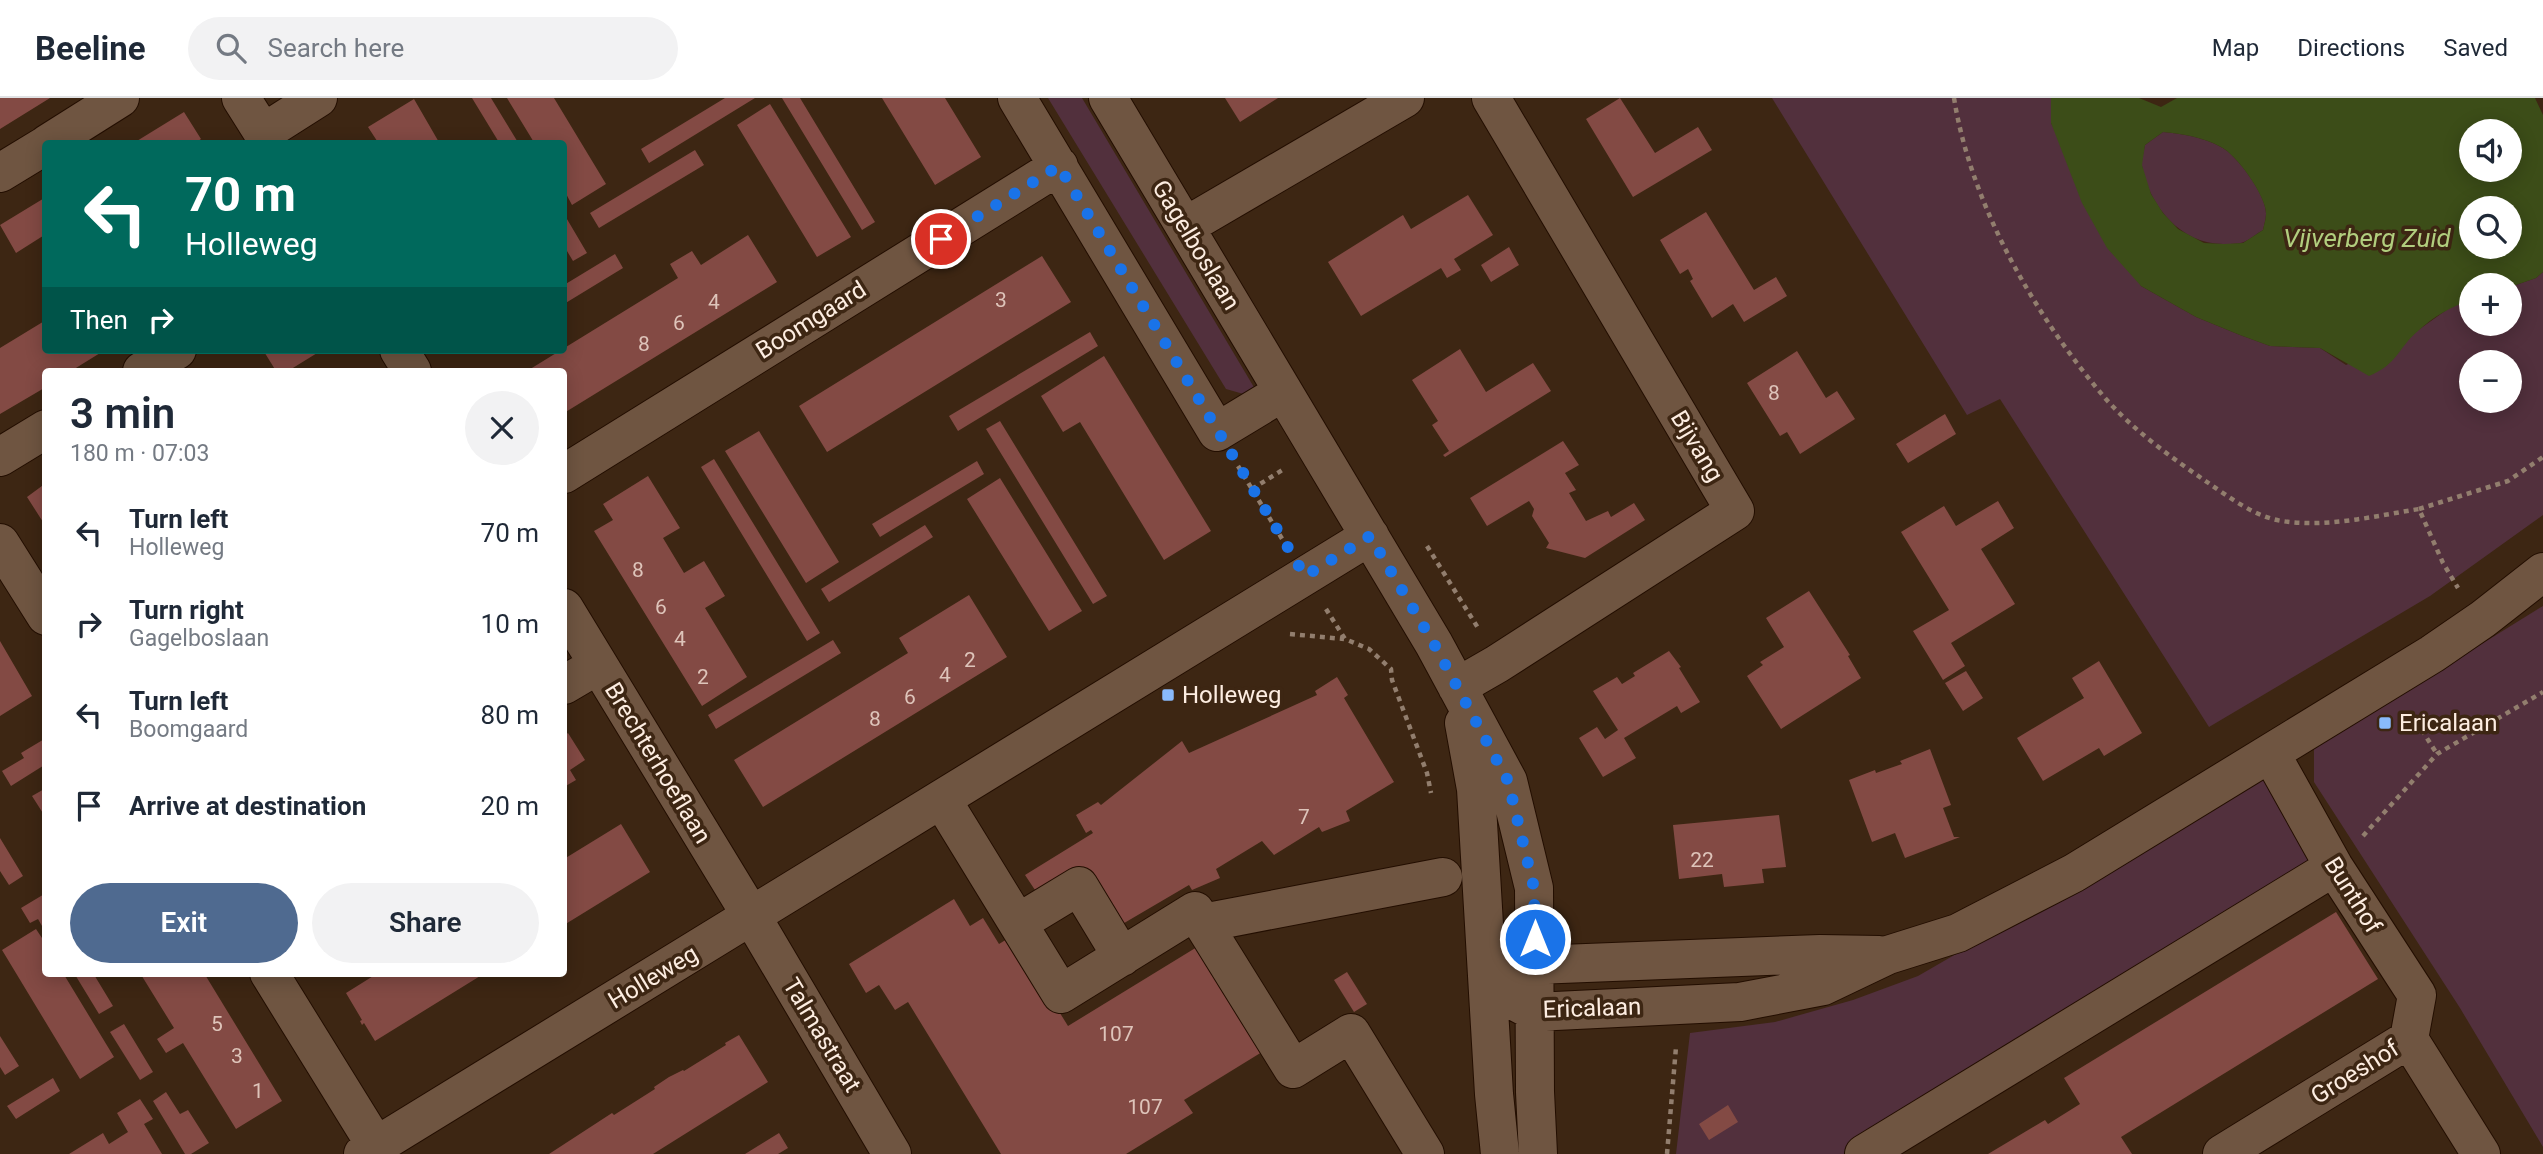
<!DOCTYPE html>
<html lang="en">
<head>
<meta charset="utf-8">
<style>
	:root { --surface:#fff; --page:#f2f2f3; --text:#1f2937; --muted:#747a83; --line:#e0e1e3; --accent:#4f6a90 }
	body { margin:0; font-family:Roboto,sans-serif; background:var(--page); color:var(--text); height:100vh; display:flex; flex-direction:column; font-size:26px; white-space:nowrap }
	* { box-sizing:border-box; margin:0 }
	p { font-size:23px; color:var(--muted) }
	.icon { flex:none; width:38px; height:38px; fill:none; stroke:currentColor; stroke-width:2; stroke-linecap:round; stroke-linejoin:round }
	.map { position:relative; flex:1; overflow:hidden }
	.panel { position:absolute; left:42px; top:270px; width:525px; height:609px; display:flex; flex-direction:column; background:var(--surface); border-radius:7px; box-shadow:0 4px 18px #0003 }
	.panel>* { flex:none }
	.banner { position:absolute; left:42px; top:42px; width:525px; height:214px; border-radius:7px; box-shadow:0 4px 18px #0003; background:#00695c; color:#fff; overflow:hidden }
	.controls { position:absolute; left:2459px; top:21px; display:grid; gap:14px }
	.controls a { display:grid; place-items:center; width:63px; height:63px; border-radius:50%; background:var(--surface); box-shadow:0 4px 18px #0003; font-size:35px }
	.pin { position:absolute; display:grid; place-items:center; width:60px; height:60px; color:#fff; margin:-30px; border:4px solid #fff; border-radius:50%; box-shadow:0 2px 7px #0007 }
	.me { position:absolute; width:77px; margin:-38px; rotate:0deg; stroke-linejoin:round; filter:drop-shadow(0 0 5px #0008) }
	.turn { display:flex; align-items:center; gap:24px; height:147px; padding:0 28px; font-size:32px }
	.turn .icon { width:91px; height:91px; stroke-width:2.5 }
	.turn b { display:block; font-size:49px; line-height:60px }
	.then { display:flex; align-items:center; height:66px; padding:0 28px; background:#0003; gap:14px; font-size:26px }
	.round { display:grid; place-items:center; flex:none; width:74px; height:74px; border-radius:37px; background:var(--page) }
	.summary { display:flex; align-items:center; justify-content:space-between; height:119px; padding:0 28px }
	h1 { font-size:42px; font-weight:600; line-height:52px }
	.primary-button { display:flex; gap:14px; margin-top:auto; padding:14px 28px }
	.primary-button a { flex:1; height:80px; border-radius:42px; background:var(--accent); color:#fff; font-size:28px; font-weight:600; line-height:80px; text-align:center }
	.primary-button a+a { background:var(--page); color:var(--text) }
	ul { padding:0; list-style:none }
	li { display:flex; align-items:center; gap:21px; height:91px; padding:0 28px }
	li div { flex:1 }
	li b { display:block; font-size:26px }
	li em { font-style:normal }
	header { display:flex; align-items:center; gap:42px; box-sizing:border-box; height:98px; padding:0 35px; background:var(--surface); border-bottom:2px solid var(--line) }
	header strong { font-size:33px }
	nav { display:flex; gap:38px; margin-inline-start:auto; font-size:24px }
	.search { width:490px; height:63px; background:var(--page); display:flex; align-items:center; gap:18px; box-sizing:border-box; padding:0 24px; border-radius:38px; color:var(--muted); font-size:26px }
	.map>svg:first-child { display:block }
	.green { fill:#52303d; fill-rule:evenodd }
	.water { fill:#3c4d18; fill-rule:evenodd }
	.building { fill:#834a44 }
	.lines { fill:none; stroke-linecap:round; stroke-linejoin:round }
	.minor-casing { stroke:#230e00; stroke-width:40 }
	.path { stroke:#927e6e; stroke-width:4.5; stroke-dasharray:5 5; stroke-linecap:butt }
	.minor { stroke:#6f5541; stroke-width:38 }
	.route { stroke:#1a73e8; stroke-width:12; stroke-dasharray:0 21.6 }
	.poi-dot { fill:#89bafc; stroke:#3d2613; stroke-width:2.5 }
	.labels { text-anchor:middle; stroke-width:7; stroke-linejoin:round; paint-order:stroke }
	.number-label { font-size:21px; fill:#dec4ba }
	.street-label { font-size:24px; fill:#fdede1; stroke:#3d2613 }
	.poi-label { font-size:24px; fill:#fdede1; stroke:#3d2613; text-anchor:start }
	.water-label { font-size:26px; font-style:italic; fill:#b1ce7e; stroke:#3d2613 }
</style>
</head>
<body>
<header>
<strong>Beeline</strong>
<div class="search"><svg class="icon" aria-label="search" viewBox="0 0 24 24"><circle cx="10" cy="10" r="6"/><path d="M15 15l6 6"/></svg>Search here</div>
<nav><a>Map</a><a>Directions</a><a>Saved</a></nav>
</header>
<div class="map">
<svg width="2543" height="1056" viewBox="0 0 2543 1056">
	<rect width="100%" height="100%" fill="#3d2613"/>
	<!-- green -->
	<path class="green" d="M1048,0H1082L1255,291L1247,297L1226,291Z
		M1772,0H2051V25L2141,188L2196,219L2240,237L2270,248L2320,250L2346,267L2417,233L2452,208L2471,202V226H2510V189L2536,180L2543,174V417L2430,498L2209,629L2000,301L1967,317ZM2471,264H2510V303H2471Z
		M2163,34C2183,36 2203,39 2221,49C2236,56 2267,98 2266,116C2266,121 2264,127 2263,132C2257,135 2251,141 2244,144C2238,146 2229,146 2223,146C2181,146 2149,108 2142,68C2141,62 2144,53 2145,47Z
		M2543,508V1049L2460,910L2314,684V650Z
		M2262,679L2313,766L1855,1056H1676L1690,935L1775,924L1853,902L1918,878Z"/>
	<!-- water -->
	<path class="water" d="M2051,0H2139L2161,9L2177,0H2535L2543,17V174L2536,180L2510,189V187H2471V202C2452,208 2433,219 2418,233C2397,251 2398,266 2369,278L2320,250L2270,248L2240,237L2196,219L2141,188L2107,150L2082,105L2051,25ZM2471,33H2510V72H2471ZM2163,34C2183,36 2203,39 2221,49C2236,56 2267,99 2266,116C2266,121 2264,127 2263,132L2243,145L2224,146L2204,145L2178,131L2163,115L2151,96L2142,67L2145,47ZM2471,110H2510V149H2471Z"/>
	<!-- building -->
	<path class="building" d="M0,0H50L0,31Z
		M472,0H491L519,46H500Z
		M507,0H554L606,86L572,107L564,92V46H535Z
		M725,0H755L649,65L641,51Z
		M782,0H800L875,124L862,132Z
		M882,0H945L981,59L935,87Z
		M1225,0H1278L1240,24Z
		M1620,0L1655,55L1698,29L1712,52L1633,99L1586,21Z
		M414,1L440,46H379L368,29Z
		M770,6L851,139L817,159L737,27Z
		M184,14L201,41L194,46H132Z
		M695,52L704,67L599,130L590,115Z
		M1468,97L1493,137L1454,161L1461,172L1447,180L1441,170L1361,218L1328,164L1403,117L1411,131Z
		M46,99V136L16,155L0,127Z
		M1706,114L1754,192L1776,179L1787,198L1744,224L1733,206L1712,220L1690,183L1693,181L1688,171L1680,176L1660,142Z
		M564,116L587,155L573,163L564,148Z
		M748,137L777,184L564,315V273H527L678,180L670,166L692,153L701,167Z
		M1509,149L1519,167L1491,184L1481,167Z
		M615,156L623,170L564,206V187Z
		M1042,158L1071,204L827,354L799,308Z
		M46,222V252H105L71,273H46V289L0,316V250Z
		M1090,234L1098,248L958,333L949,318Z
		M1460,251L1486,294L1533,265L1551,293L1445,359L1443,357L1449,353L1432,327L1438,323L1412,282Z
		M263,252H322L288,273H276Z
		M1797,253L1826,300L1837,293L1855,321L1800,356L1787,334L1780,338L1747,285Z
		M1104,258L1211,433L1164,462L1080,324L1063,334L1041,298Z
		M1945,316L1956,336L1908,365L1896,346Z
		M1000,323L1107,498L1093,506L986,331Z
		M759,333L839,464L806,485L725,353Z
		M1563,343L1579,367L1565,375L1576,392L1569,395L1586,423L1608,413L1611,419L1634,405L1645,422L1585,460L1546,450L1549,445L1532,418L1534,411L1529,403L1487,428L1470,400Z
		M714,361L820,535L807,543L701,369Z
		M977,363L984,376L880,439L872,426Z
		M648,378L680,430L663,440L684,475L704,463L725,498L705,510L747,579L702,608L594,433L613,422L603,406Z
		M1000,380L1082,513L1049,533L967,401Z
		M46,385V423L43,424L27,399Z
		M1998,403L2014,430L1981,451L2015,506L1951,545L1965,568L1943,582L1913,533L1949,512L1901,434L1944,408L1956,428Z
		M925,427L933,439L829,504L821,491Z
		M1809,493L1850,557L1848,558L1861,580L1781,631L1747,578L1763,567L1760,564L1784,549L1766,520Z
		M969,497L1007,559L763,709L734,662L908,555L899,540Z
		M833,542L841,555L716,631L708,617Z
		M0,543L32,598L0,618Z
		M1669,553L1681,569L1679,570L1700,604L1681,615L1677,608L1624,640L1636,660L1603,679L1579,640L1597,629L1605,641L1618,632L1593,593L1617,579L1622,586L1635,578L1633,575Z
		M2099,563L2142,635L2104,658L2099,650L2043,683L2017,640L2084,600L2072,580Z
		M1966,573L1983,600L1963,613L1945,585Z
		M1337,579L1348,597L1344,600L1394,684L1346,713L1350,723L1322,734L1319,729L1274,757L1262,743L1216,771L1220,780L1192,792L1189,787L1114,831L1082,780L1043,804L1025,777L1093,735L1091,732L1086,735L1076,717L1098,704L1101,707L1182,643L1189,655L1317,597L1315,593Z
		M568,635L585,662L570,672L576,682L564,689V638Z
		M46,640V666L11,688L2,673L24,660L21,655Z
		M1930,651L1951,707L1943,710L1954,739H1960L1905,760L1895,735L1872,744L1849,682L1875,672L1876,675L1902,666L1900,663Z
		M46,690V720L32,698Z
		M1779,717L1786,769L1762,771L1764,785L1724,789L1722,776L1679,781L1673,727Z
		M621,726L650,774L564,827V761Z
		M0,740L23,778L9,787L0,773Z
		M46,795V835L38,821L30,825L21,810Z
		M954,801L970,828L983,820L999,846L1012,838L1068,928L1197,849L1262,954L1184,1002L1193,1015L1126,1056H1001L908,904L895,912L879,887L866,895L849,866Z
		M2336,814L2378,881L2121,1039L2132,1056H1988L2045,1022L2048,1026L2080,1006L2064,980Z
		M36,831L46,846V875H63L114,959L80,981L2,852Z
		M1347,874L1367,906L1354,914L1334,882Z
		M74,875H93L113,908L99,916Z
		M140,875H204L282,1003L236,1031L183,945L166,955L157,941L174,930Z
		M378,875H485L375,943L364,925L362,927L360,923L362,922L346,895Z
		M124,926L153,974L140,982L110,934Z
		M739,937L768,984L653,1056H549L612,1015L614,1017L655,991L654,989L669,979L683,972L684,973L726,947L725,945Z
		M0,938L19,968L5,977L0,969Z
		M53,980L60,993L16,1021L7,1008Z
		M166,994L180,1016L188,1012L209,1045L191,1056H185L153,1003Z
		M140,1001L153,1021L144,1026L162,1056H69L103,1035L109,1046L128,1034L117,1015Z
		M1728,1007L1738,1024L1709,1042L1699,1026Z
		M779,1035L788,1050L778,1056H745Z"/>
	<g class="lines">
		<!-- minor casing -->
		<g class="minor-casing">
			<path id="minor" d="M241,0L270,46
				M1017,0L1217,334L1283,294
				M1108,0L1434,546L1508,683L1534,790L1535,994L1538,1056
				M263,35L318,0
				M47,46L120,0
				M0,75L46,47
				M1186,128L1405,0
				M399,252L412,273
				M142,273L177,252
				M0,359L46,331
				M564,376L1059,68
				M0,445L46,518
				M564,510L752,819L892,1056
				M564,587L598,567
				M1457,589L1497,566L1735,413L1491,0
				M1464,625L1476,691L1494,996L1500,1056
				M2271,656L2334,769L2417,897L2409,941
				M942,702L1061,896L1195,813L1293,971L1351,935L1425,1056
				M1018,825L1079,788L1122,859
				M1203,825L1443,779
				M269,875L376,1048
				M1512,878L1535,867L1820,856L1879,857
				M1488,889L1535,914L1740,904L1823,888L1888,857L1958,835L2074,775L2432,556L2483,521L2543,474
				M363,1056L1370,438
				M1864,1056L2334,769
				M2222,1056L2409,941L2481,1056"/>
		</g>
		<!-- path -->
		<path class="path" d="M1954,0C1971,107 2035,218 2105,300C2133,332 2172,360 2207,384C2229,399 2255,419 2282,423C2327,430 2375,418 2419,411L2443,465L2458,490
			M1238,368L1284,444
			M1252,391L1284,371
			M2419,411L2508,383L2543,359
			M1427,448L1478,530
			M1326,511L1345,541L1369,551L1391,571L1392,582L1427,675L1431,695
			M1290,536L1344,541
			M2411,615L2437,656
			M2363,738L2437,656L2543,594
			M1667,1056L1676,949"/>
		<!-- minor -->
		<use href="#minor" class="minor"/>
	</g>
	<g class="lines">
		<!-- route -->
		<path class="route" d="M941,141L1059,68L1305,478L1370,438L1434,546L1508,683L1534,790L1535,841"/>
	</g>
	<!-- markers -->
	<g class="poi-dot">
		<rect x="1161" y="590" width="14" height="14" rx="3.5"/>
		<rect x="2378" y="618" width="14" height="14" rx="3.5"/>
	</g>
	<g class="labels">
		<!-- number labels -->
		<g class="number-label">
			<text x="1001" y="209">3</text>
			<text x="714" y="211">4</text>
			<text x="679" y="232">6</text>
			<text x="644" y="253">8</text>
			<text x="1774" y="302">8</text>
			<text x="638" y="479">8</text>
			<text x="661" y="516">6</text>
			<text x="680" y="548">4</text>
			<text x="970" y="569">2</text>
			<text x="945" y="584">4</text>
			<text x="703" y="586">2</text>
			<text x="910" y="606">6</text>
			<text x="875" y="628">8</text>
			<text x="1304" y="726">7</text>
			<text x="1702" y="769">22</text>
			<text x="217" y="933">5</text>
			<text x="1116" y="943">107</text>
			<text x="237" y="965">3</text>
			<text x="258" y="1000">1</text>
			<text x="1145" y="1016">107</text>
		</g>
		<!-- street labels -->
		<g class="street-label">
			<text transform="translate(1196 147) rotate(59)" y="8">Gagelboslaan</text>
			<text transform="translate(811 222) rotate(-32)" y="8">Boomgaard</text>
			<text transform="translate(1697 348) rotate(59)" y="8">Bijvang</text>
			<text transform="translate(658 665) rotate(59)" y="8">Brechterhoeflaan</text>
			<text transform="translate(2353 797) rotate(58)" y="8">Bunthof</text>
			<text transform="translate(653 879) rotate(-31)" y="8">Holleweg</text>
			<text transform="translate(1592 910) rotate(-2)" y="8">Ericalaan</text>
			<text transform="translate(822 937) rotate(59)" y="8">Talmastraat</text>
			<text transform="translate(2355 974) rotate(-32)" y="8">Groeshof</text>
		</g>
		<!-- poi labels -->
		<g class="poi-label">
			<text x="1182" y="605">Holleweg</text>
			<text x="2399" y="633">Ericalaan</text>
		</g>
		<!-- water labels -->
		<g class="water-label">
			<text x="2367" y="149">Vijverberg Zuid</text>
		</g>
	</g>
</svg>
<div class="controls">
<a><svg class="icon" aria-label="sound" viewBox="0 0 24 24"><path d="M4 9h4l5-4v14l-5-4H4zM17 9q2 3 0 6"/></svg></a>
<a><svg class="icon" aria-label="search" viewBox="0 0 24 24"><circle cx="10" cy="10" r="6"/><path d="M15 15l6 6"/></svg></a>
<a>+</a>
<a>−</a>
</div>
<div class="pin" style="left:941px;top:141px;background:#d93025"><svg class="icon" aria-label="arrive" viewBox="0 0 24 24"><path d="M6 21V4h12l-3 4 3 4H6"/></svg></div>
<svg class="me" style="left:1535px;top:841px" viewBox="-20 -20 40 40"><circle r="17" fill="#1a73e8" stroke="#fff" stroke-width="3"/><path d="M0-11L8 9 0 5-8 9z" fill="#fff"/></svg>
<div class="banner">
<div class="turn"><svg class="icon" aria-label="left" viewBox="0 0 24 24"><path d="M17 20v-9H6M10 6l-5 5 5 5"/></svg><div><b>70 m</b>Holleweg</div></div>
<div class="then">Then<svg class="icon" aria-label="right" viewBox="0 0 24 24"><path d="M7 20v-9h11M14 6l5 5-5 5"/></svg></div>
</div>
<section class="panel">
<div class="summary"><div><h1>3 min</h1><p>180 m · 07:03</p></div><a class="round"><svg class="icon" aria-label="close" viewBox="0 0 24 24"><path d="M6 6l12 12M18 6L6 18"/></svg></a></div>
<ul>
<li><svg class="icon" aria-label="left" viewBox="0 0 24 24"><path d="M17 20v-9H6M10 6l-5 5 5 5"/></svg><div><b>Turn left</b><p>Holleweg</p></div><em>70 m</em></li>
<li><svg class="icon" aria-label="right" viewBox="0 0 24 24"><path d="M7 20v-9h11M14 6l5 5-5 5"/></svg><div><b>Turn right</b><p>Gagelboslaan</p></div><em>10 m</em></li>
<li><svg class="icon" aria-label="left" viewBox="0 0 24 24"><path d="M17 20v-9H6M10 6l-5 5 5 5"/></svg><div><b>Turn left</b><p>Boomgaard</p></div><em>80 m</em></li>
<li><svg class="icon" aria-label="arrive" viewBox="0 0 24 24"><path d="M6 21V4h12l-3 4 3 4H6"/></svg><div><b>Arrive at destination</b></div><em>20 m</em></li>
</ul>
<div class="primary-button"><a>Exit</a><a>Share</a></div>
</section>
</div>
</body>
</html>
